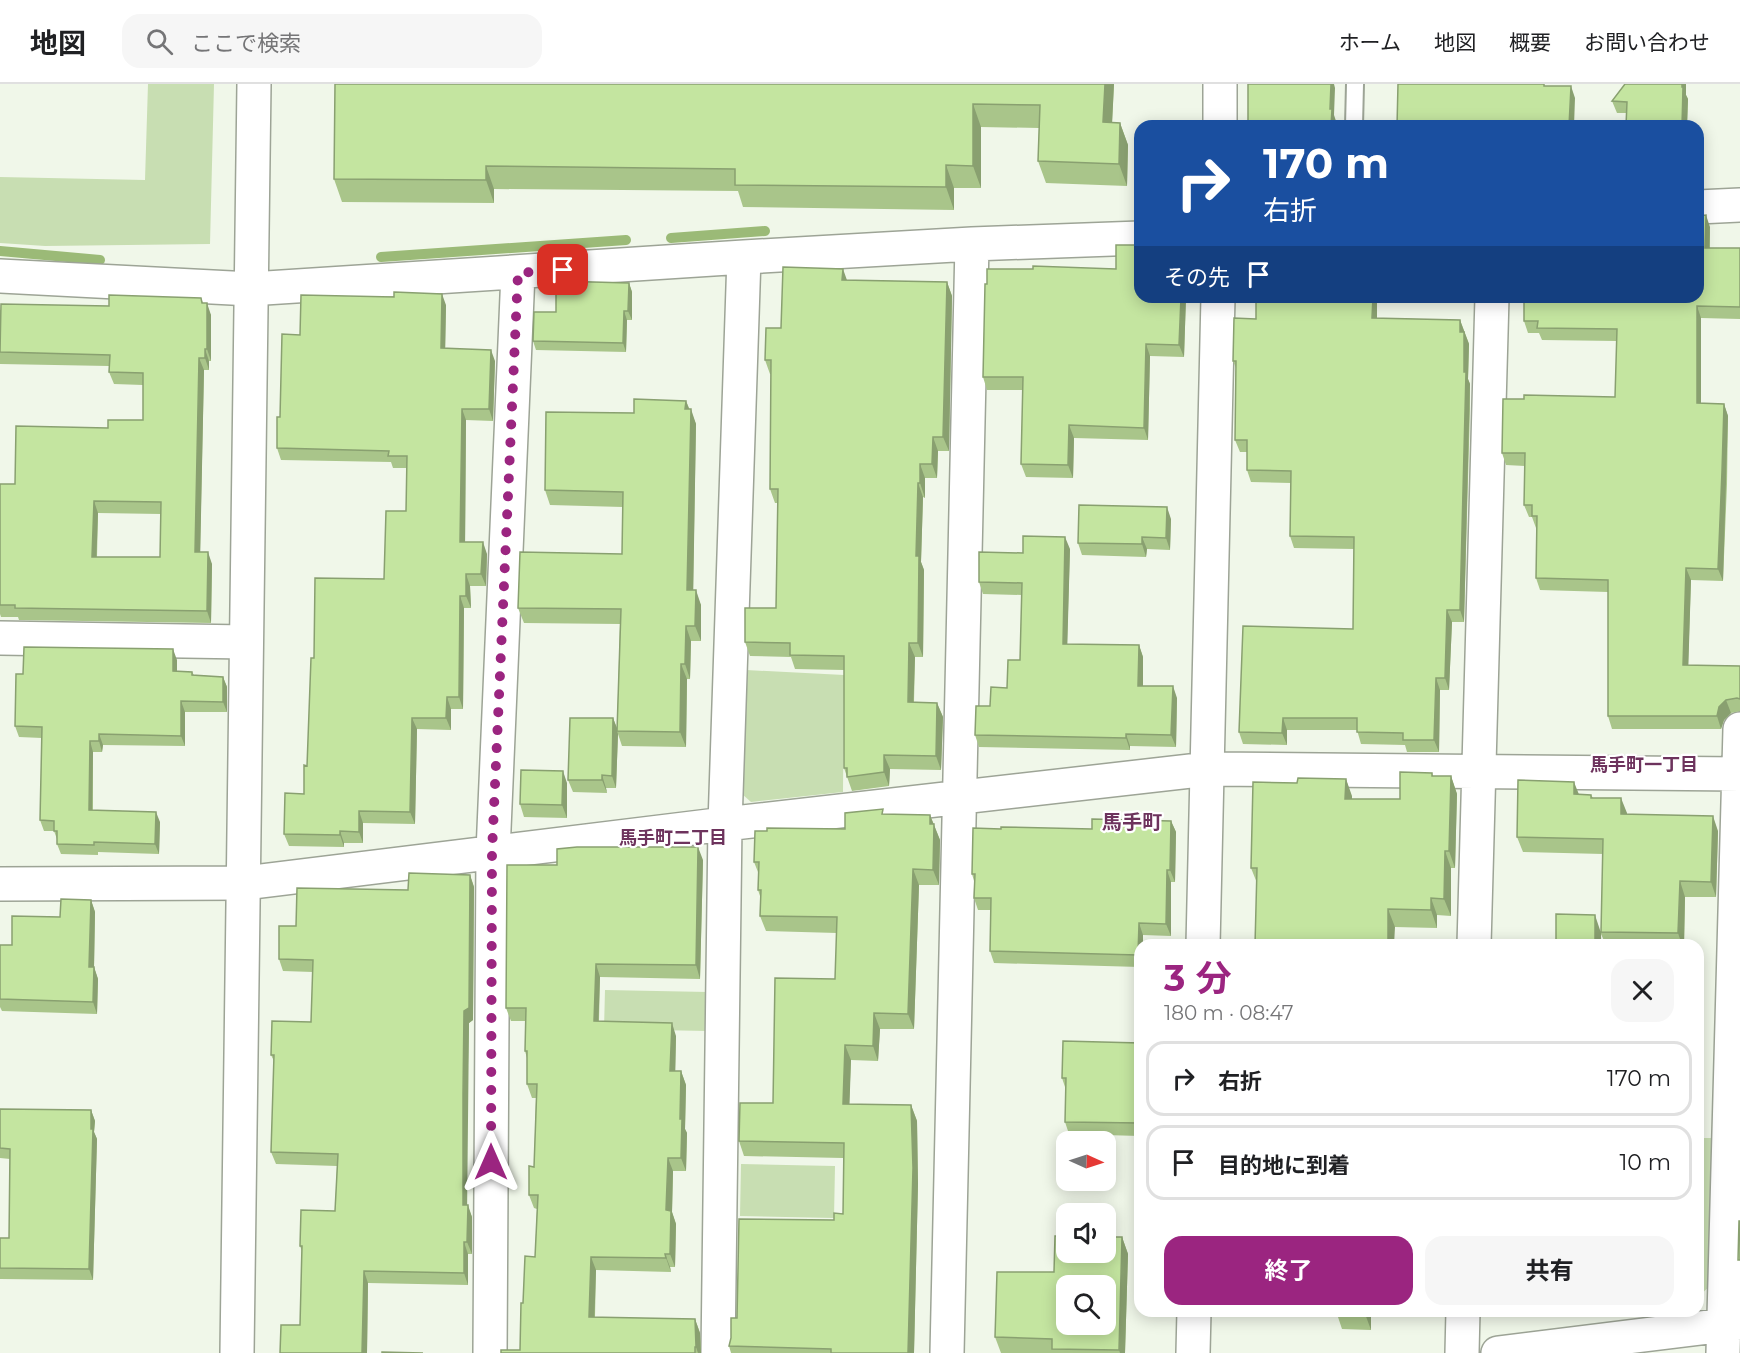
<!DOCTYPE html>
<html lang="ja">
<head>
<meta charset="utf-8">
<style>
	:root { --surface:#fff; --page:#f6f6f6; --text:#202124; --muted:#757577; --line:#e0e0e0; --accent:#9b2580 }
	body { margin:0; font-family:Montserrat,"Noto Sans JP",sans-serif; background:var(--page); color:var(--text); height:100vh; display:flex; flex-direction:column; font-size:22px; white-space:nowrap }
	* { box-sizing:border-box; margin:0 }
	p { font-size:20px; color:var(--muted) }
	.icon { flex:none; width:33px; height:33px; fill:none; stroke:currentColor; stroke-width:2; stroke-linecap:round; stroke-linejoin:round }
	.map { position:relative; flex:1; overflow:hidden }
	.drawer { position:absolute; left:1134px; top:855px; width:570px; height:378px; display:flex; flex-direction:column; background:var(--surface); border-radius:18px; box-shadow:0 3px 15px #0003 }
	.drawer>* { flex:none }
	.guide { position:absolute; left:1134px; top:36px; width:570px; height:183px; border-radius:18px; box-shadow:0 3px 15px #0003; background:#1a4fa0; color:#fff; overflow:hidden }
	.needle { width:39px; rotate:93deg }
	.fabs { position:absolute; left:1056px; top:1047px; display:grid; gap:12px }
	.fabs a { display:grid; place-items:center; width:60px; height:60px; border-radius:12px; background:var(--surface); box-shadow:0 3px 15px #0003; font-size:30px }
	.pin { position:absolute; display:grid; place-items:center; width:51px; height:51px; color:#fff; margin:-26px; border-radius:12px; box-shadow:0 3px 9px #0006 }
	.me { position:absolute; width:66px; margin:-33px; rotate:0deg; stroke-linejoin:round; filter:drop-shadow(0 0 4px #0008) }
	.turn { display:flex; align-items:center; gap:21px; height:126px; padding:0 30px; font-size:27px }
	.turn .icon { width:78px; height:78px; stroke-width:2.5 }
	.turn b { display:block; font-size:42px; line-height:51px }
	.then { display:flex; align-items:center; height:57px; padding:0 30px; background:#0003; gap:12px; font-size:22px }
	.round { display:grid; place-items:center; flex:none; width:63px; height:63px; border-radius:18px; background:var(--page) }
	.summary { display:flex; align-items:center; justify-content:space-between; height:102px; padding:0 30px }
	h1 { font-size:36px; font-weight:700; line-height:45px; color:var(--accent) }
	.button { display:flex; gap:12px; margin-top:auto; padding:12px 30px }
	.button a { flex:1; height:69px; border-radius:18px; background:var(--accent); color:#fff; font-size:24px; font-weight:700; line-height:69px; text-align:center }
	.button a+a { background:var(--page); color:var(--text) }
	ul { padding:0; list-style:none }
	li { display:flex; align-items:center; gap:18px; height:75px; margin:0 12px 9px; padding:0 18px; border:3px solid var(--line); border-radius:18px }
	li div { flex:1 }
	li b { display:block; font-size:22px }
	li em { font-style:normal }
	header { display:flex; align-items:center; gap:36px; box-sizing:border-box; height:84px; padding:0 30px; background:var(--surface); border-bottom:2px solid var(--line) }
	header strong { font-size:28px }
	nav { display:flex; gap:33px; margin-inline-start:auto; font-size:21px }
	.search { width:420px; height:54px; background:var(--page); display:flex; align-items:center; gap:15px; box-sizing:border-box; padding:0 21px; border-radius:18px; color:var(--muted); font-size:22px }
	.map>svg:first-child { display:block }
	.green { fill:#c8deb2 }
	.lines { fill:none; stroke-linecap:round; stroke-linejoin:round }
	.stream { stroke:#9bba77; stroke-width:10 }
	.lane-casing { stroke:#9da496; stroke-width:20 }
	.street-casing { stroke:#9da496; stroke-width:36 }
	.secondary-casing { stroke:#9da496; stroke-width:36 }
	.lane { stroke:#fff; stroke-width:16 }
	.street { stroke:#fff; stroke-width:33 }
	.secondary { stroke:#fff; stroke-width:33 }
	.wall { fill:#a9c58a; fill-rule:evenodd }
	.shaded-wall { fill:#89a070 }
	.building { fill:#c4e5a0; stroke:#89a070; stroke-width:1.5; fill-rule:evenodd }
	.route { stroke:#9b2580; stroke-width:10; stroke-dasharray:0 18 }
	.labels { text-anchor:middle; stroke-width:4.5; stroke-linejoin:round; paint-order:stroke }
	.neighbourhood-label { font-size:18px; font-weight:bold; fill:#6d335d; stroke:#fff }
	.quarter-label { font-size:20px; font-weight:bold; fill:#6d335d; stroke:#fff }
</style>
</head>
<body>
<header>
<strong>地図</strong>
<div class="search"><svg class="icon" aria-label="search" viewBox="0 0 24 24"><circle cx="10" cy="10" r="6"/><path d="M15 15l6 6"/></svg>ここで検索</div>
<nav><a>ホーム</a><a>地図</a><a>概要</a><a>お問い合わせ</a></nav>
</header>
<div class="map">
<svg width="1740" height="1269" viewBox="0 0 1740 1269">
	<rect width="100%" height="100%" fill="#f0f7e9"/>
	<!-- green -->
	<path class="green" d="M148,0H214L210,160L45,162L0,159V93L145,96Z
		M746,586L844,591L843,708L751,718L742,710Z
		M605,906L708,908L707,947L604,945Z
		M1698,1054H1715L1711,1201L1698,1213Z
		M741,1080L835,1082L834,1134L740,1132Z"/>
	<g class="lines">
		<!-- stream -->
		<path class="stream" d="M671,154L765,147
			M0,167L100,176
			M381,173L626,156"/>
		<!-- lane casing -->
		<g class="lane-casing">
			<path id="lane" d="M1354,42L1355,0"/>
		</g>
		<!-- street casing -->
		<g class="street-casing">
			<path id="street" d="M1220,42V0
				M1698,123L1740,121
				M0,192L251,205L744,173L972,160L1140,154
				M0,554L246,558
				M0,800L244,799L725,740L1208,685L1740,690
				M1203,861L1218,213
				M1474,861L1492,213
				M490,1269L493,768L518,189
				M718,1269L725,740L744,173
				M947,1269L972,160
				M1193,1269L1194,1227
				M1462,1269L1463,1227
				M1498,1269L1740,1239
				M1723,1269L1740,645"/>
		</g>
		<!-- secondary casing -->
		<g class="secondary-casing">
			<path id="secondary" d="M237,1269L254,0"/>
		</g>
		<!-- lane -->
		<use href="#lane" class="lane"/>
		<!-- street -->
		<use href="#street" class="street"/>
		<!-- secondary -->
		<use href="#secondary" class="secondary"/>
	</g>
	<!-- wall -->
	<path class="wall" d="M1114,0L1112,38L1120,39L1128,61L1127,102L1046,99L1038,77L1039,44L981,43V104H954V126L743,123L738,107L494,105V119L342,118L334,95Z
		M1625,0H1686V11L1688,15L1687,42H1626L1627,29H1617L1612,17Z
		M1710,143V164H1740V235L1701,234V319L1724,320L1728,332L1727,400L1723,497L1691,496L1688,581L1740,582V627L1731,629L1724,636L1721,645H1612L1608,632V508L1540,506L1536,494V444L1532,433H1529L1524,421L1525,382L1506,381L1502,369L1524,315L1615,313L1617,257L1542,256L1539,249H1528L1524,237L1698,213Z
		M1033,185L1186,213L1184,273L1150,272L1148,356L1074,354L1073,394L1026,393L1021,380L1023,306H987L983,293L987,200Z
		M847,196L947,198L952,212L949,367H938L937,394H925V414L923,413L921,478L924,486L923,573H915L914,618L937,619L943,633L941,686L890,685L889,702L852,707L844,684V586L795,585L791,573L750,572L745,558L776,524L778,419H775L770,405L771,290H770L765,276L781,244Z
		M629,199L632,208V236H627L626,268L536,266L533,257L556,228Z
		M201,214L203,219L211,231V277H209V286H204L200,468L212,480L211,539L19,536L18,533H1L0,530V400H15L108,344L143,336V301L114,300L109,288V282L0,280V226L109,222ZM98,429L161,430L160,473H97Z
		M446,221L445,264L495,277L493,337L466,336L465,458L487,470L486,502H470L471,524H464L463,625H451V646L417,645L415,740L363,739V759H344V763L289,762L284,750L304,710L307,682L314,574L384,495L406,427L407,384H393L391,378L281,376L277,364L280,333Z
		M1377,234L1460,236L1469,260L1468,295L1470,300V326L1464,538H1452L1449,606H1440L1439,668H1407L1405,661L1361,660L1357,646H1287V661L1243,660L1239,648L1353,545L1354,465L1294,464L1290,452L1291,399L1251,398L1247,386V368H1240L1235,356L1236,284L1233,277L1256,235Z
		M686,317L696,340L693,506L701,521V557H691L690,595H687L686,663L622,662L618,650L616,704H606L607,709L573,708L568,696L613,634L617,644L620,540L524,539L518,524L622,470L623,423L550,421L545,406L634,329Z
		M1171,435L1170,466L1147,465L1146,473L1082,471L1078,459Z
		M1070,465L1067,560L1139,561L1143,573V602L1177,614L1176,663L1130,662V666L979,663L975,651L1007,604L1020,576L1022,511L983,510L979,498L1023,469Z
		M177,576V587L192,588L194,591L223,593L227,603V628H185V662L103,661L102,668H93V726L160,738L159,770L98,768V771L61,770L57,760V755L54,747H44L40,736L42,654L19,653L15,642L23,590Z
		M1432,689L1433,692H1451L1457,710L1455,784H1451V832L1437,831V844L1395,843L1257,799L1251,784L1297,699L1346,695L1352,715H1400Z
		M567,699V734L524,733L520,720Z
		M1579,710L1591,711L1593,714L1627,729V730L1718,747L1716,813H1685L1684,861H1606L1601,850V861L1556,858L1601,847L1603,770L1523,768L1517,753Z
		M884,730L930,731L940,756L939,801H919L914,945H880L878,977L851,976L849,1020L911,1021L917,1037L918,1100L914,1269H731L729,1262L737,1234L834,1136L843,1130V1074L744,1072L739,1057L773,1019L835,895L837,849L766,847L760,832L761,815L758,806V788L754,778L767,747L845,745Z
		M1171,737L1176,748L1175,798H1171V852L1143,851L1140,861V883L994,879L990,867L991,826H978L974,814V797L972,790L1092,745Z
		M703,776L700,895L600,893L599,937L676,952L675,987H681L686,1001L685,1045L687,1049L686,1087H673L672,1128L676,1140L675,1183H670L671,1188L596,1186L595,1233L695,1235L700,1249L701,1269H501L520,1266L523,1219L535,1173L537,1125L534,1124L529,1111L534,1083L536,1014H532L527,1000V974L525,967V937H511L506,924L557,781Z
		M470,791L474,803L473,936L469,939L467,1022V1121L472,1133V1170H468V1201L368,1199L367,1269H280L300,1241L302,1167L300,1162L335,1127L337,1082L276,1080L271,1068L274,977L271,971L311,938L313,888L283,887L279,875L296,842Z
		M91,816L95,828L94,883L98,895L97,930L2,927L0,923V861H12Z
		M1140,959V1052L1069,1050L1065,1038V1003L1062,994Z
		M0,1025L91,1026L95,1037L94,1048L97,1055L93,1196L0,1195V1154H9L10,1075L0,1074Z
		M1122,1153L1128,1170L1125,1269H1001L995,1253L1054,1188Z
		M1336,1227H1445L1444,1231L1371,1230V1246L1342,1245Z"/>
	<!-- shaded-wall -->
	<path class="shaded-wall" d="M1105,0H1114L1111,61L1103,38Z
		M1331,0H1334L1335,4L1334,31L1336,37V42H1331L1330,25Z
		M1682,0H1686V11L1688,15L1687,42H1682Z
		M1571,2L1575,14L1574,42H1569Z
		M973,20L981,43V104L973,82Z
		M1120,39L1128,61L1127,102L1119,80Z
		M946,81L954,104V126L946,103Z
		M486,82L494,105V119L486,96Z
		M1706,131L1710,143L1709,176L1705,164Z
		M843,185L848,199L842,196Z
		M947,198L952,212L949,367L943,353Z
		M629,199L632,208V236L628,227Z
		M442,210L446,221L445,276L441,264Z
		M1181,213H1186L1184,273L1179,261Z
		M1373,213H1377V246L1372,234Z
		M207,219L211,231V277L207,265Z
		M1697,222L1701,234V331L1697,319Z
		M624,227L627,236L626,268L623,259Z
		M1460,236L1469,260L1468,295L1470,300L1464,538L1460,526L1464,288L1460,248Z
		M1146,260L1150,272L1148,356L1144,344Z
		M205,265L209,277V286L205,274Z
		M491,266L495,277L493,337L489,325Z
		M199,274L204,286L200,480L195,468Z
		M686,317L691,330V325L696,340L693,521L687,506Z
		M1724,320L1728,332L1723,497L1718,485Z
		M462,325L466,336L465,469L460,458Z
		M1069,341L1074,354L1073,394L1068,381Z
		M933,353L938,367L937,394L932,380Z
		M920,380L925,394V414L920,399Z
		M918,399L923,413L921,478L924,486L923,573L918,559L916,472Z
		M94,417L98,429L96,485L92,473Z
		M1167,423L1171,435L1170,466L1166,454Z
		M1065,453L1070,465L1067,572L1063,560Z
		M1142,453L1147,465L1146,473L1142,460Z
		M483,458L487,470L486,502L481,490Z
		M208,468L212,480L211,539L207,527Z
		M1686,484L1691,496L1688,593L1683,581Z
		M466,490L470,502L471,524L466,512Z
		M696,506L701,521V557L695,542Z
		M460,512L464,524L463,625L459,613Z
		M1447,526L1452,538L1449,606L1445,594Z
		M686,542L691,557L690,595L685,580Z
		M909,559L915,573L913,632L908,618Z
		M1139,561L1143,573V614L1138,602Z
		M173,565L177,576V598L173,587Z
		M681,580L687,595L686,663L680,648Z
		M223,593L227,603V628L223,618Z
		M1436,594L1440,606L1439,668L1434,656Z
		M1173,602L1177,614L1176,663L1171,651Z
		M447,613L451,625V646L446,634Z
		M1726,616L1731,629L1724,636L1721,645L1717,632L1719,623Z
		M181,617L185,628V662L181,652Z
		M937,619L943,633L941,686L936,672Z
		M412,634L417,645L415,740L410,728Z
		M613,634L618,647H617L618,650L616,704L612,692Z
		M1283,634L1287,646V661L1282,649Z
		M99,650L103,661L102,668L99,657Z
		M1126,650L1130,662V666L1126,654Z
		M90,657L93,668L92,737L89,726Z
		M884,671L890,685L889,702L884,688Z
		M563,687L567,699V734L562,721Z
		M602,691L606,704L607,709L602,696Z
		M1451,692L1457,710L1455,784L1449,767Z
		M1346,695L1352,712V732L1345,715Z
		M1574,698L1580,713L1574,710Z
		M1621,714L1627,729L1626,745L1621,730Z
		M359,727L363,739V759L359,748Z
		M156,728L160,738L159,770L155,760Z
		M930,731L940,756L939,801L933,786L930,740Z
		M1713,732L1718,747L1716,813L1711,798Z
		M1171,737L1176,748L1175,798L1170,786Z
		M340,747L344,759V763L340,751Z
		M698,763L703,776L700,895L696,881Z
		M1445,767L1451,784V832L1444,815Z
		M913,785L919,801L914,945L908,930Z
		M1167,786L1171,798V852L1166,840Z
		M470,791L474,803L473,936L469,939L467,1133L463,1121V1010L464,927Z
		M1680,797L1685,813L1684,861H1682L1678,849Z
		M1431,814L1437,831V844L1431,826Z
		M91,816L95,828L94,883L98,895L97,930L93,918L89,883Z
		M1388,825L1395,843L1394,861H1388Z
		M1595,831L1601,849V861H1595Z
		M1139,839L1143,851V861H1140V876L1138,871Z
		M596,880L600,893L598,950L594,937Z
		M874,929L880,945L878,977L873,962Z
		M1698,934L1700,940L1699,979L1698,975Z
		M672,939L676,952L675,1001L670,987Z
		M845,961L851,976L849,1035L843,1020Z
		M681,987L686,1001L685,1045L687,1049L686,1087L681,1074L680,1035Z
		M911,1021L917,1037L918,1100L914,1269H908Z
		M91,1026L95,1037L94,1048L97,1055L93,1196L89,1185Z
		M668,1074L673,1087L672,1128L676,1140L675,1183L670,1170L666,1126Z
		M468,1121L472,1133V1170L467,1158Z
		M1122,1153L1128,1170L1125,1269H1120L1119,1266Z
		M464,1158L468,1170V1201L464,1189Z
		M665,1170L670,1183L671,1188L666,1174Z
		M591,1173L596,1186L594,1246L589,1233Z
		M364,1187L368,1199L367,1269H362Z
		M1364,1227H1370L1371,1230V1246Z
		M695,1235L700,1249L701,1269H698L696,1263Z"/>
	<!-- building -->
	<path class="building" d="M335,0H1105L1103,38L1120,39L1119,80L1038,77L1040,21L973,20V82L946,81V103L735,101V85L486,82V96L334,95Z
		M1248,0H1331L1330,25H1332L1331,42H1248Z
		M1398,0H1544V2H1571L1569,42H1397Z
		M1625,0H1682V3H1683L1682,42H1626L1627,18L1612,17Z
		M1706,131L1705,164H1740V223L1697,222V319L1724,320L1722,387L1718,485L1686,484L1683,581L1740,582V615L1737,614L1726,616L1719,623L1717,632H1608V496L1536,494L1537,432H1532V421H1524L1525,369H1502L1503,315H1524V311L1615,313L1617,245L1537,244L1538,237H1524V213H1698V132Z
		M1116,161H1140V213H1181L1179,261L1146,260L1144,344L1069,341L1068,381L1021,380L1023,293H983L985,200H987V185H1033V182L1116,185Z
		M783,183L843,185L842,196L947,198L943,353H933L932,380H920V399H918L916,472H919L918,559H909L908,618L937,619L936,672L884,671V688L847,693V684H844V572L790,571V559L745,558V524H776L778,405H770L771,276H765L766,244H781Z
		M556,197L629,199L628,227H624L623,259L533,257L534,228H556Z
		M394,208L442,210L441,264L491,266L489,325H462L460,458H483L481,490H466V512H460L459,613H447L446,634H412L410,728L359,727V748L340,747V751L284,750L285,709L304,710V681L307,682L311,574H314L315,494L384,495L386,427H406L407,372H388L389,367L277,364V333H280L282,250L300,251L301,211L394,213Z
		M109,211L201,214L202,219H207V265H205V274H199L195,468H208L207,527L15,524V521H0V400H15L16,342L108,344V336H143V289L109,288L110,271L0,268L1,220L109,222ZM94,417L161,418L160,473H92Z
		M1256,213H1373L1372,234L1460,236V248H1464V288H1466L1460,526H1447L1445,594H1436L1434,656H1403V649L1357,648V634H1283L1282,649L1239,648L1243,542L1353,545L1354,453L1290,452L1291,387L1247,386V356H1235L1236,277H1233L1234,234L1256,235Z
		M634,315L686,317L685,325H691L687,506H696L695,542H686L685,580H681L680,648L617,647L621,525L518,524L520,468L622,470L623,408L545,406L546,328L634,329Z
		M1079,421L1167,423L1166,454L1142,453V460L1078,459Z
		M1023,452L1065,453L1063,560L1139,561L1138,602H1173L1171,651L1126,650V654L975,651L976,622H990L991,603L1007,604L1008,576H1020L1022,499L979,498V468L1023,469Z
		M24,563L173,565V587L192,588V591L223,593V618L181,617V652L99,650V657H90L89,726L156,728L155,760L94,758V761L57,760V747H54V737L40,736L42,643L15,642L16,590H23Z
		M570,634H613L612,692L602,691V696H568Z
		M521,686L563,687L562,721L520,720Z
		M1400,688L1432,689V692H1451L1449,767H1445L1444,815L1431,814V826L1388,825V861H1255L1257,784H1251L1253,698L1297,699L1298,694L1346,695L1345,715H1400Z
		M1518,696L1574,698V710L1591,711V714H1621V730L1713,732L1711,798L1680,797L1678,849L1601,848L1603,755L1517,753Z
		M883,725L882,730L930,731V740H934L933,786L913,785L908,930L874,929L873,962L845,961L843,1020L911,1021L913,1084L908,1269H831V1265L729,1262L731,1254V1234H737L739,1135L834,1136V1129L843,1130L844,1059L739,1057L740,1019H773L775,894L835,895L837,833L760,832L761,806H758L759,778H754L755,747H767V744L845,745V729Z
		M1092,735L1171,737L1170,786H1167L1166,840L1139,839L1138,871L990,867L991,814H974L975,790H972L973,744L1001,745V743L1092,745Z
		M577,763H698L696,881L596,880L594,937L672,939L670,987H681L680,1035H682L681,1074H668L666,1126L671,1127L670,1170H665L666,1174L591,1173L589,1233L695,1235L696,1263H695V1269H501V1266H520L521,1219H523L525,1172L535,1173L538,1111H529V1082L534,1083L537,1000H527V967H525L526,924H506L507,781H557V765Z
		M409,789L470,791L469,924L464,927L463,1010V1121H468L467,1158H464V1189L364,1187L362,1269H280L281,1241H300L302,1162H300L301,1126L335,1127L338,1070L271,1068L274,971H271L272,937L311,938L313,876L279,875V842H296L297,804L408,806Z
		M61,815L91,816L89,883H94L93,918L0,915V861H12V832L60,833Z
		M1556,830L1595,831V861H1539V858H1556Z
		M1063,957L1140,959V1039L1065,1038L1066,994H1062Z
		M0,1025L91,1026V1045H93L89,1185L0,1184V1154H9L10,1065L0,1064Z
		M1739,1137H1740V1176H1738Z
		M1055,1152H1066V1168H1106V1153H1122L1119,1266L1052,1265V1255L995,1253L997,1188H1054ZM1066,1202H1106V1240H1066Z
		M1336,1227H1364V1228H1336Z
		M382,1268L423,1269H382Z"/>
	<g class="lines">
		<!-- route -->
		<path class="route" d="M491,1078L492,768L518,189L563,186"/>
	</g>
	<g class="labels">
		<!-- neighbourhood labels -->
		<g class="neighbourhood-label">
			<text x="1644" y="687">馬手町一丁目</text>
			<text x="673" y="760">馬手町二丁目</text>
		</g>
		<!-- quarter labels -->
		<g class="quarter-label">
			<text x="1132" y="745">馬手町</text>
		</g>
	</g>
</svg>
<div class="fabs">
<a><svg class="needle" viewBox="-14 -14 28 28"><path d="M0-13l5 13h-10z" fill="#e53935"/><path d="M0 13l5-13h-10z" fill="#757577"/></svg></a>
<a><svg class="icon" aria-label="sound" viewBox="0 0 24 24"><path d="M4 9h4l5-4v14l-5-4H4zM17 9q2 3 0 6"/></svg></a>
<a><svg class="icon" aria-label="search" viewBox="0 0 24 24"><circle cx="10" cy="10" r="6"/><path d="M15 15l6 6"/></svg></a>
</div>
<div class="pin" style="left:563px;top:186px;background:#d93025"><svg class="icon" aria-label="arrive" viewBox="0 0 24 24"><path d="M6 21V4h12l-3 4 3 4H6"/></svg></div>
<svg class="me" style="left:491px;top:1078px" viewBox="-20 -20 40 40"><path d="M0-17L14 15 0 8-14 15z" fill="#9b2580" stroke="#fff" stroke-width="4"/></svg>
<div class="guide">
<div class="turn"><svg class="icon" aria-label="right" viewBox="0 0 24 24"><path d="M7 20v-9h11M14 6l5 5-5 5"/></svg><div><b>170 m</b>右折</div></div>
<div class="then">その先<svg class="icon" aria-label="arrive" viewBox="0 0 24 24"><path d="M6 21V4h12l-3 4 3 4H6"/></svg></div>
</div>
<section class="drawer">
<div class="summary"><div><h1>3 分</h1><p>180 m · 08:47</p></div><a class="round"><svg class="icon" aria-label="close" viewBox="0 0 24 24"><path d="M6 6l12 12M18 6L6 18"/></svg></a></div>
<ul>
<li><svg class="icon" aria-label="right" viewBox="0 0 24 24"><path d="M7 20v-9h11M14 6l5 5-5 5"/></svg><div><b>右折</b></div><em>170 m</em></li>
<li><svg class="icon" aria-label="arrive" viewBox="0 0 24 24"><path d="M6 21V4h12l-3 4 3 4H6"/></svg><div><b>目的地に到着</b></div><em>10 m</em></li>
</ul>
<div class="button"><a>終了</a><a>共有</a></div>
</section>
</div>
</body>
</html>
